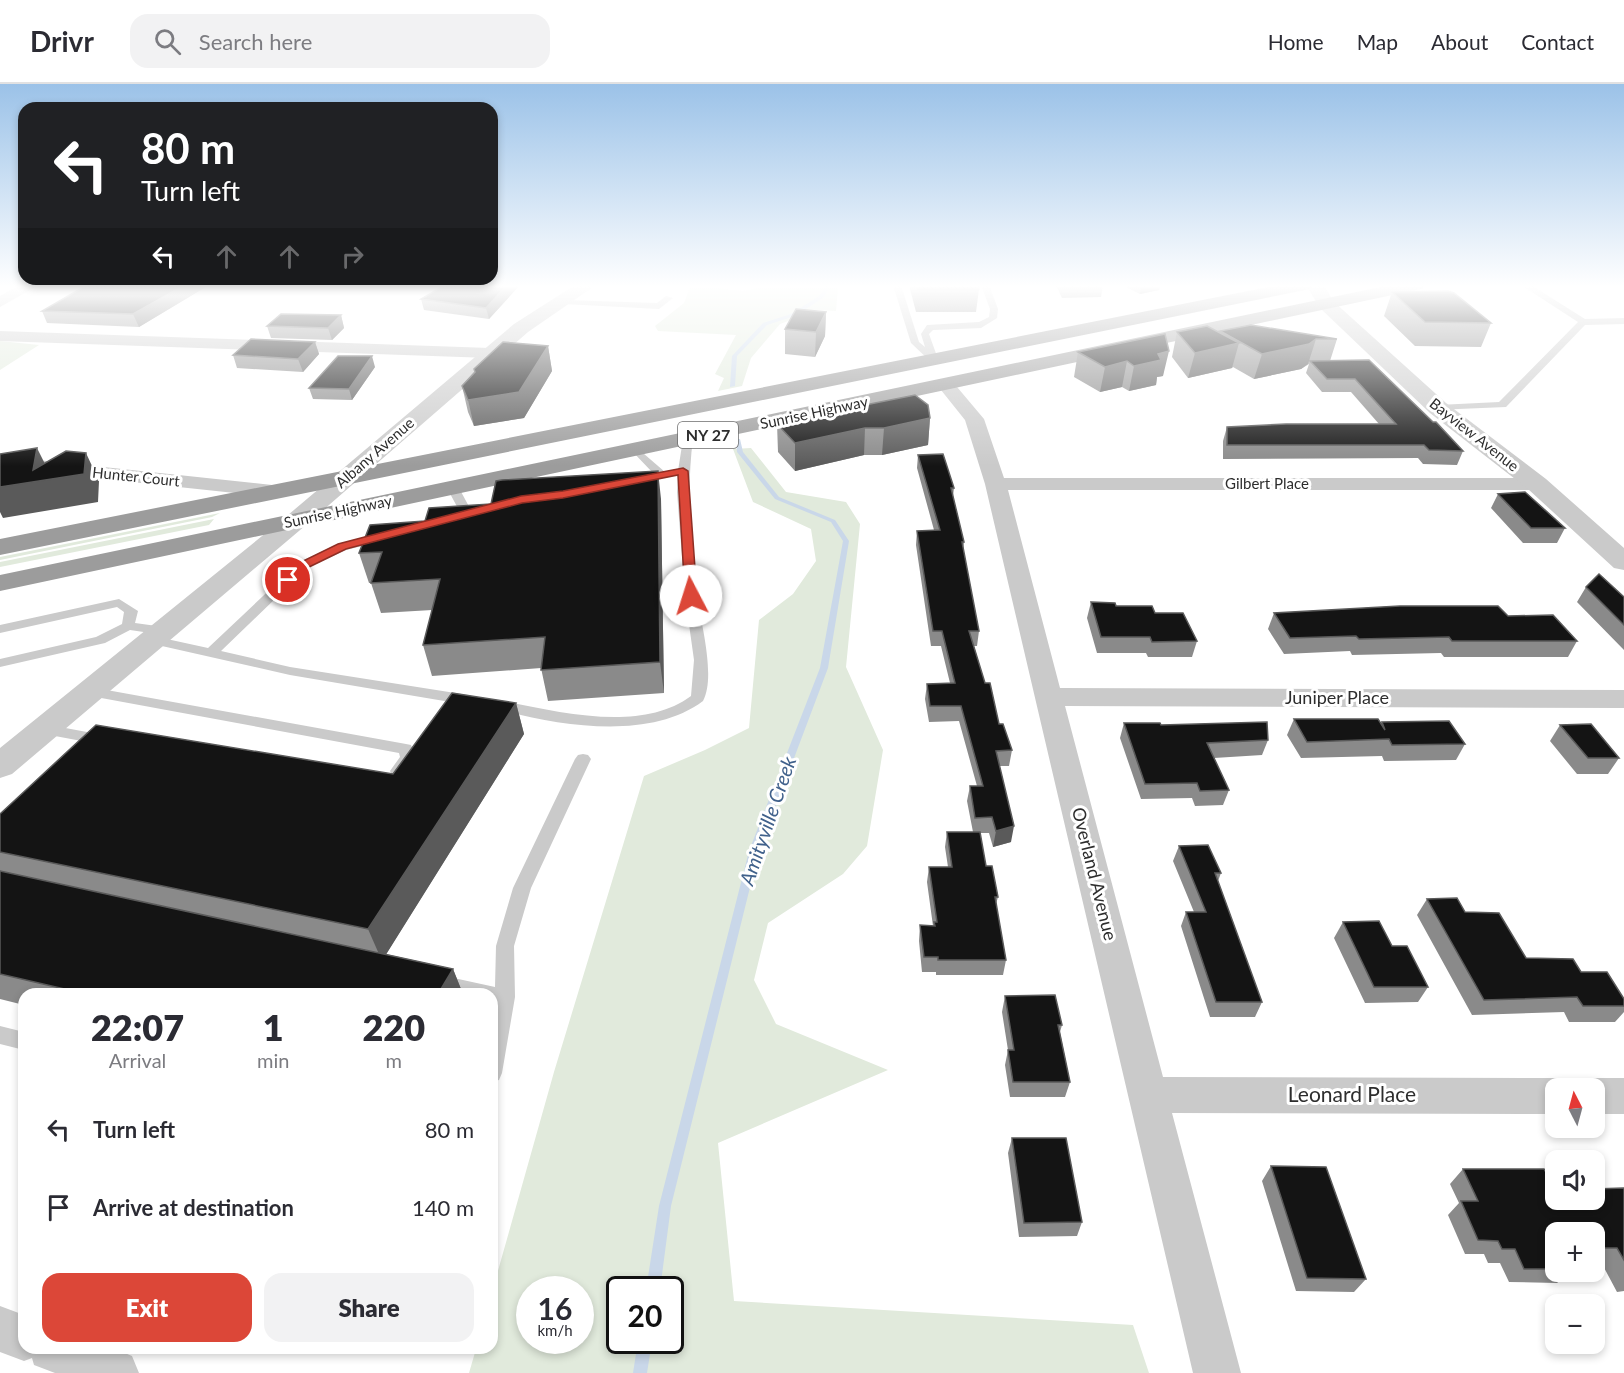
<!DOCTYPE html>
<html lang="en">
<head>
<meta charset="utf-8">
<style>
	:root { --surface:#fff; --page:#f2f2f3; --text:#2b2b33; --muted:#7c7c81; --line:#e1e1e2; --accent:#dc4738 }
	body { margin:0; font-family:Lato,sans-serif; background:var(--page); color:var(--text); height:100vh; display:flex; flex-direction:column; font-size:22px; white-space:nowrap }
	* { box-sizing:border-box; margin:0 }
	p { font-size:20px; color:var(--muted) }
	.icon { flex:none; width:33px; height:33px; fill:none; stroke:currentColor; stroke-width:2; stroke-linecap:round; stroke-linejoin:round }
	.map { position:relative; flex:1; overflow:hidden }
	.drawer { position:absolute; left:18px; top:904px; width:480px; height:366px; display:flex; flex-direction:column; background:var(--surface); border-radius:18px; box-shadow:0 3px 9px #0003 }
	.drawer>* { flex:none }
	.hud { position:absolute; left:18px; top:18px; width:480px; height:183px; border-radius:18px; box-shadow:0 3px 9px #0003; background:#202124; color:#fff; overflow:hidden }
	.needle { width:39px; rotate:354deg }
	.controls { position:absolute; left:1545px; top:994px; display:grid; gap:12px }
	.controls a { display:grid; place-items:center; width:60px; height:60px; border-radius:12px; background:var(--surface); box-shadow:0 3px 9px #0003; font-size:30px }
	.speed { position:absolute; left:516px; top:1192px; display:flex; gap:12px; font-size:30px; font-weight:700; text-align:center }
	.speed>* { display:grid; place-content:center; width:78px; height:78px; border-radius:50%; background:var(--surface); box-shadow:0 3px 9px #0003; line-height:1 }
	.speed small { font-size:15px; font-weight:400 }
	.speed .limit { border:3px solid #111; border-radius:9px; background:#fff; color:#111 }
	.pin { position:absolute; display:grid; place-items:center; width:51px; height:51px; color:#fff; margin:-26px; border:3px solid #fff; border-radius:50%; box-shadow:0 2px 6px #0007 }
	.me { position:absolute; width:66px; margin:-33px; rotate:355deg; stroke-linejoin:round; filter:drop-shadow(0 0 4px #0008) }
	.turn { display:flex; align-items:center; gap:21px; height:126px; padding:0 24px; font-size:27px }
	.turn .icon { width:78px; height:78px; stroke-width:2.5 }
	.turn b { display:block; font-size:42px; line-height:51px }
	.lanes { display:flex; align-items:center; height:57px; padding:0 24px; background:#0003; justify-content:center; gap:30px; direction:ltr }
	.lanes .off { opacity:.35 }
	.eta { display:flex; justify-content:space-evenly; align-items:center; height:102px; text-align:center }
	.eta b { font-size:36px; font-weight:800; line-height:42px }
	.primary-button { display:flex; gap:12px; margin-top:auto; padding:12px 24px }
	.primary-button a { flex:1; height:69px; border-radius:18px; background:var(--accent); color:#fff; font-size:24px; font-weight:800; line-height:69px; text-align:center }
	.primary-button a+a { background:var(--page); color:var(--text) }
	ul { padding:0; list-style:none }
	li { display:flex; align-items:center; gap:18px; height:78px; padding:0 24px }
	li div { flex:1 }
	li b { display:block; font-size:22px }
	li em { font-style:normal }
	header { display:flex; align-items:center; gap:36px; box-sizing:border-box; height:84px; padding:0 30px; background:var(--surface); border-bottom:2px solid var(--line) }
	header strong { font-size:28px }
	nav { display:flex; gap:33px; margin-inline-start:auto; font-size:21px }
	.search { width:420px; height:54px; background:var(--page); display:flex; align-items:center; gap:15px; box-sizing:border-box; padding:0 21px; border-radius:18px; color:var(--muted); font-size:22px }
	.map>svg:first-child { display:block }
	.green { fill:#e1eadc; fill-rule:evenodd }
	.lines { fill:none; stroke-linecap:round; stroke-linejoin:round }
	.stream { fill:#c9d7e9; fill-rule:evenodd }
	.service { fill:#cacaca; fill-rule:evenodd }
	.minor { fill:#cacaca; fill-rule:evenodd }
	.tertiary { fill:#cacaca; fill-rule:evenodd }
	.trunk { fill:#9c9c9c; fill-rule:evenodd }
	.wall { fill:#8a8a8a }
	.shaded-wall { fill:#5a5a5a }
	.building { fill:#141414; stroke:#5a5a5a; stroke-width:1.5 }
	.route { fill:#dc4738; stroke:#8f2e24; stroke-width:1.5 }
	.labels { text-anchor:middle; stroke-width:6; stroke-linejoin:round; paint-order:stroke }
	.far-street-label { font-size:15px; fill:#2d2d2d; stroke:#fff }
	.shield { fill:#fff; stroke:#6c6c6c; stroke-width:1.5 }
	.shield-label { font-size:16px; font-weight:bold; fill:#2d2d2d }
	.street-label { font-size:18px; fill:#2d2d2d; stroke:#fff }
	.water-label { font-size:20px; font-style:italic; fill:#40618b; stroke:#fff }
	.near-street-label { font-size:21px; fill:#2d2d2d; stroke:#fff }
</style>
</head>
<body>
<header>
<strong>Drivr</strong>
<div class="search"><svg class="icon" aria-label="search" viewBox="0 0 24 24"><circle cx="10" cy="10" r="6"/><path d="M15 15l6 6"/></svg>Search here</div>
<nav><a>Home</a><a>Map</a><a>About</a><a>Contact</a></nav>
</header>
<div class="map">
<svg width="1624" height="1289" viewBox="0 0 1624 1289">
	<rect width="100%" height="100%" fill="#fff"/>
	<!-- green -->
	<path class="green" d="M691,201L744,207L769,201L855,202L838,203L836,227L818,226L780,240L751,274L742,302L718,307L724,294L715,290L736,251L658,247L655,242L684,219Z
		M0,257L39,261L0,286Z
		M751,364L786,408L846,418L860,440L846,583L883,666L867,762L843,790L768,839L754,896L776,940L888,986L718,1059L734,1217L1133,1241L1149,1289H469L476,1265L492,1264V1208L554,988L644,692L705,666L749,644L759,536L793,510L816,477L811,445L753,418L733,365ZM530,1206H580V1257H530ZM620,1206H670V1257H620Z
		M220,429L212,433L0,476V473Z
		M214,435L209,441L0,483V478Z"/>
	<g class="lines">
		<!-- stream -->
		<path class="stream" d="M827,201H831L823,214L795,232L767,241L737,272L735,302L730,303L732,272L763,239L791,230L819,212Z
			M736,355H740L743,368L779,413L835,436L849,457L828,584L759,767L671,1122L660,1206H646L659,1122L749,767L820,584L843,457L831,438L775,415L737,368Z
			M638,1257H652L647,1289H633Z"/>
		<!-- service -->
		<path class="service" d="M893,201H901L919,258L925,263L921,250L927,241L979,238L989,233L990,225L981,201H989L998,225L997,234L981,244L933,246L929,250L938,275L930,277L911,259Z
			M1521,201H1531L1585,235L1624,234V240L1585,241L1506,323L1434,326L1433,324L1438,321L1499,318L1578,238Z
			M666,212L673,214L659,225L564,220L560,218L564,216L657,219Z
			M688,352L693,355C686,407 691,460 697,512C701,539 716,593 703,617C648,658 555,641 493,624L491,621L493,618L498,616C555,627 640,650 691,612L694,576L685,512L677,408L678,387L683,355Z
			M636,363L665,388V392L636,397V393L653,389L631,366Z
			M453,401L459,404L473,430L471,432L467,433L461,430L447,404Z
			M382,449L386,450V456L346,466L307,484L221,567L290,583L468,611L473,613L475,616L473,619L468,621L290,591L153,560L146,556L153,552L208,564L299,478L338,460Z
			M119,515L138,527L135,539L164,543L171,547L164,551L130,546L105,559L0,583V575L96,553L122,540L124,528L117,523L0,549V541Z
			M90,603L406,660L411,661L416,673C410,683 405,694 392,691L390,687L400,673L399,669L85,611L83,608Z
			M44,640L103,651L111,656L103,661L39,649L36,645L39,641Z
			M583,670L588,671L591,675L531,804L514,862L515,913L502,989L499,996L492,998V932L494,919L492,918V910H456L433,905L431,899L433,893L440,891L495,903L496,862L513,804L575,675L578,671Z
			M0,942L24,948V966L0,960Z"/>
		<!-- minor -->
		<path class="minor" d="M19,201H39L0,223V212Z
			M0,247L490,264L496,265L499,269L496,273L490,274L0,257Z
			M946,296L952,297L984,335L1004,394H1537L1545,395L1548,400L1545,405L1537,406H1008L1060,604L1624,606V624L1065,622L1163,993L1556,994L1570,999L1573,1005H1556V1030L1172,1029L1241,1289H1193L985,400L965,336L937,301L940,297Z
			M0,372L272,401L280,402L283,407L280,412L272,413L0,384Z
			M1594,994H1624V1030H1594V1005H1577L1580,999Z
			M0,1222L24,1231V1264H113L132,1272L139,1289H55L34,1281L32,1274L24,1277L0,1268Z"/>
		<!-- tertiary -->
		<path class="tertiary" d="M575,201H596L528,248L306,441L12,690L0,694V664L288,431L514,240Z
			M1306,201H1324L1333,217L1446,319L1546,395L1624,464V486L1614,484L1528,405L1430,329L1320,224Z"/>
		<!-- trunk -->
		<path class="trunk" d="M1278,201H1314L1311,205L1305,206L0,471V455Z
			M1390,201H1425L1422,205L1416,206L0,507V491Z"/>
	</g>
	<!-- wall -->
	<path class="wall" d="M87,201H209L139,243L47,239L42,227Z
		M328,201H420L418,203Z
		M909,201H978L979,205L976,228H916Z
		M1056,201H1103L1101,213L1062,214Z
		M1122,201H1160L1159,206L1140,210Z
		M519,202L489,235L424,226L421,215Z
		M1392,208L1491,239L1481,263L1415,262L1384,232Z
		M826,228L825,252L815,273L785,270V245Z
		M341,231L344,244L332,256L271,254L267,242Z
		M1220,247L1337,255L1330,277L1463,367L1457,381L1423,380L1418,374L1223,375V357L1227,343L1379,340L1351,308H1322L1306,289L1309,280L1301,285L1254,295L1233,283L1232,284L1188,294L1172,273L1177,248H1219Z
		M1165,250L1163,292L1157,293L1156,301L1129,307L1122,303L1100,308L1074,293L1078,268Z
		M315,258L319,270L303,288L237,284L233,271Z
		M548,262L552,287L524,334L474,342L468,328L462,302L474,288V285Z
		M375,283L352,316L313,315L309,304Z
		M845,325L930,334L928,361L882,371H864L795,387L778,368L777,340L845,327Z
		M918,371L954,404L953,412L964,458L963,466L979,547L977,562H974L985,599L999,640L1012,666L1009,682H999L1011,758L993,763L989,749H980L986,782L998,813L996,820L1006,876L1003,891H936V888H922L919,857L920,841L933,842L927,798L929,783H948L945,763L947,748H973L967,717L970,702H977L959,637L929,638L925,615L927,600L950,599L941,562H931L916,461L917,447L934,446L917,384Z
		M1498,410L1565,444L1557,459H1523L1491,424Z
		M661,415L664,609L548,617L541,584L432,592L423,561L432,526L381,529L371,499H369L359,469L425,437Z
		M1586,503L1624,513V566L1577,518Z
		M1091,518L1155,529L1197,557L1192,573H1148L1146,569H1097L1087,534Z
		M1274,529L1508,532L1577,557L1568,573H1444L1441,569L1352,571L1350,567L1284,570L1268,545Z
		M516,619L524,650L386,870L453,885L463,910H24V921L0,915V730L393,690Z
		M1294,635L1381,640L1382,638L1465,660L1456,676L1384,677L1382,672L1301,674L1287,651Z
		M1124,639L1161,641L1268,656L1262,671L1214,674L1229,706L1223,721L1195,722L1192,714L1141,715L1120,654Z
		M1560,641L1619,674L1608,690H1577L1550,657Z
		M1179,762L1221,789L1218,797L1262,918L1255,933H1210L1181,842L1186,828H1194L1173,777Z
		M1427,815L1465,828L1526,874L1581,888L1624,915V928L1615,938H1569L1564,928L1472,931L1417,831Z
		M1343,838L1392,862L1428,903L1418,918L1365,919L1334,854Z
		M1005,912L1062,941L1060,948L1070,998L1065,1013H1010L1005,981L1008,966L1002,928Z
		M1012,1054L1082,1138L1077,1152L1019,1153L1008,1069Z
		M1271,1082L1366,1195L1354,1208L1296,1207L1262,1097Z
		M1463,1085L1555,1106L1624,1104V1207L1617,1208L1601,1178H1594V1149H1556V1188H1570L1557,1199L1509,1198L1500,1179H1488L1484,1170H1465L1448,1131L1459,1119L1450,1100Z"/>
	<!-- shaded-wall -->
	<path class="shaded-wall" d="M185,201H209L139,243L133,230Z
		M507,201H518L519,202L489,235L486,224Z
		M1141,201H1160L1159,206L1140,210Z
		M826,228L825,252L815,273L816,248Z
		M341,231L344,244L332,256L328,244Z
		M1316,255L1308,280L1301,285L1254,295L1262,270Z
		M315,258L319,270L303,288L298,275Z
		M1239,259L1232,284L1188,294L1195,269Z
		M548,262L552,287L524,334L474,342L468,316Z
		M1169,267L1163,292L1157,293L1156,301L1129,307L1134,282L1158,270Z
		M372,272L375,283L352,316L349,305Z
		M1127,277L1122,303L1100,308L1105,283Z
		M930,334L928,361L882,371L884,344Z
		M865,344L864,371L795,387V359Z
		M37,364L51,392L86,369L99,397L98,418L3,434L0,428V371L33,386Z
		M658,387L661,415L664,609L660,578Z
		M516,619L524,650L382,877L368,845Z
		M1014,742L1011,758L993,763L996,747Z
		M453,885L463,910H438Z"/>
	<!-- building -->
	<path class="building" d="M87,201H185L133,230L42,227Z
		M445,201H507L486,224L421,215Z
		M916,201H978L979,205H917Z
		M1448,207L1454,209L1491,239L1425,238L1392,208Z
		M796,225L826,228L816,248L785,245Z
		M281,230L341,231L328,244L267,242Z
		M1251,241L1337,255H1316L1309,260L1262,270L1220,247Z
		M1207,242L1239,259L1195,269L1177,248Z
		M1165,250L1169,267L1158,270L1161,276L1134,282L1127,277L1105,283L1078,268Z
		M251,255L315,258L298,275L233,271Z
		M503,258L548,262L519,308L468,316L462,302L475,288L474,285Z
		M338,272H372L349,305L309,304Z
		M1369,276L1433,338H1436L1463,367L1429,366L1424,361H1227V343L1286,340H1396L1355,295H1327L1310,277Z
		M915,311L928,321L930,334L884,344H865L795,359L777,340L846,326L845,325Z
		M37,364L33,386L66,367L86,369L84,390L0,403V370Z
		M943,370L954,404H951L964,458H962L979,547H969L985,599H990L999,640H1003L1012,666L996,667L1014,742L996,747L992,733L975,734L970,702H983L961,622H930L927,600L955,599L942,547H933L917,447L940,446L918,371Z
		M658,387L660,578L541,586L545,553L423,561L440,495L371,499L382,468L359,469L370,441L425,437L429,424L491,420L496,397L502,396Z
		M1525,408L1565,444H1531L1498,410Z
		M1599,490L1624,513V541L1586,503Z
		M1091,518L1115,519L1116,522H1152L1155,529H1183L1197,557L1152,558L1150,553H1101Z
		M1400,522H1498L1508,532L1553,531L1577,557H1452L1449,553L1359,555L1356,552L1290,554L1274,529Z
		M452,609L516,619L368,845L0,768V730L96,641L393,690Z
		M1294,635H1378L1385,646L1382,638L1449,637L1465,660L1392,661L1389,655L1307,658Z
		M1267,638L1268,656L1207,659L1229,706L1200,707L1197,699L1145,700L1124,639H1160L1161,641Z
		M1591,640L1619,674H1588L1560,641Z
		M947,748H980L986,782H992L998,813H995L1006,876H938V873H924L920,841L935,842L934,838H937L929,783H952Z
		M1208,761L1221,789H1215L1262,918H1216L1186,828H1206L1179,762Z
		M0,787L453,885L438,910H86L0,890Z
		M1457,814L1465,828L1499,829L1526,874L1573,875L1581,888H1607L1624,915V922H1583L1577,913L1484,916L1427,815Z
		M1379,837L1392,862H1407L1428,903H1374L1343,838Z
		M1055,911L1062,941H1058L1070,998H1013L1008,966H1014L1005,912Z
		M1012,1054H1066L1082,1138L1024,1139Z
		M1271,1082L1326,1083L1366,1195L1307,1194Z
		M1463,1085H1544L1556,1106V1116H1594V1105L1624,1104V1176L1617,1164H1594V1149H1556V1185H1524L1515,1165H1502L1498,1157L1478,1156L1461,1117H1478Z"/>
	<!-- sky -->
	<linearGradient id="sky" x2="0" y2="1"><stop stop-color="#9bc2e8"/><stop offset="0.53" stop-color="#fff"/><stop offset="1" stop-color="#fff" stop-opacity="0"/></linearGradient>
	<rect width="1624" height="382" fill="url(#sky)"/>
	<!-- route -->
	<path class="route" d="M683,384L688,387L697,512L696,515H687L685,512L678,391L563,414L522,419L346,465L307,484L288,499L282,496L299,479L338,460L521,412L563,407Z"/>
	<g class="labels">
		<!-- far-street labels -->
		<g class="far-street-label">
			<text transform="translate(814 329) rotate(-12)" y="5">Sunrise Highway</text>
			<text transform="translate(1474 351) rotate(38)" y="5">Bayview Avenue</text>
			<text transform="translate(375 369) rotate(-41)" y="5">Albany Avenue</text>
			<text transform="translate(136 393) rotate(6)" y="5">Hunter Court</text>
			<text x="1267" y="405">Gilbert Place</text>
			<text transform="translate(338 428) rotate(-12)" y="5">Sunrise Highway</text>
		</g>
		<!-- shield labels -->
		<rect class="shield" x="678" y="338" width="60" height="26" rx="4.5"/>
		<g class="shield-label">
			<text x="708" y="357">NY 27</text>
		</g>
		<!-- street labels -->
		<g class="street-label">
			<text x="1337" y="620">Juniper Place</text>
			<text transform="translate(1094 790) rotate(76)" y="6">Overland Avenue</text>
		</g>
		<!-- water labels -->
		<g class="water-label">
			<text transform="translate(768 737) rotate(-71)" y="7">Amityville Creek</text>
		</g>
		<!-- near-street labels -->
		<g class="near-street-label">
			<text x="1352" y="1018">Leonard Place</text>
		</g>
	</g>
</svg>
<div class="controls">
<a><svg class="needle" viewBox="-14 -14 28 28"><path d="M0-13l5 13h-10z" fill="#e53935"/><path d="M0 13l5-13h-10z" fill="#7c7c81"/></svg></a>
<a><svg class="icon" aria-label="sound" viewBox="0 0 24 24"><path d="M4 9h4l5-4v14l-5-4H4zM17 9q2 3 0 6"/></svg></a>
<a>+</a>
<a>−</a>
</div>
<div class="speed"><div>16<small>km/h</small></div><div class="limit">20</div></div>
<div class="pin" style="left:288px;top:496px;background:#d93025"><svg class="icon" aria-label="arrive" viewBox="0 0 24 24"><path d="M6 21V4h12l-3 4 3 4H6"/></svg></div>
<svg class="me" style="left:691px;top:512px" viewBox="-20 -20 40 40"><circle r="19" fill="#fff"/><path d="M0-13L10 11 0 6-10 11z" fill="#dc4738"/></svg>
<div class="hud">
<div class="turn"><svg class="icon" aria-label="left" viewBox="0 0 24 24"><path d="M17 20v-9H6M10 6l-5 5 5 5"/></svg><div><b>80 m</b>Turn left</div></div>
<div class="lanes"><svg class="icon" aria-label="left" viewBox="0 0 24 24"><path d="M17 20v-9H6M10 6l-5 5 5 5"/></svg><svg class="icon off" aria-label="ahead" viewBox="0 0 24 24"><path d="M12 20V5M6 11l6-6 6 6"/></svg><svg class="icon off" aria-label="ahead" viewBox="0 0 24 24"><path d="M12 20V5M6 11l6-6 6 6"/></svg><svg class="icon off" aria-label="right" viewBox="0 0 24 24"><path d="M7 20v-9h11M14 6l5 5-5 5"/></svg></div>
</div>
<section class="drawer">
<div class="eta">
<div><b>22:07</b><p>Arrival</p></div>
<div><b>1</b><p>min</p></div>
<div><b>220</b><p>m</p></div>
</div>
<ul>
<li><svg class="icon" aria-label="left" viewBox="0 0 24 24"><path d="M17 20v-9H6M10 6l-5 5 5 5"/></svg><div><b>Turn left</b></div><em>80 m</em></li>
<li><svg class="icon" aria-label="arrive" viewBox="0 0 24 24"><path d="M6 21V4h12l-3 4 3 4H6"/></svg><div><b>Arrive at destination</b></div><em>140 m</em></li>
</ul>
<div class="primary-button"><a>Exit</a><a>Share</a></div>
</section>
</div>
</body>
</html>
